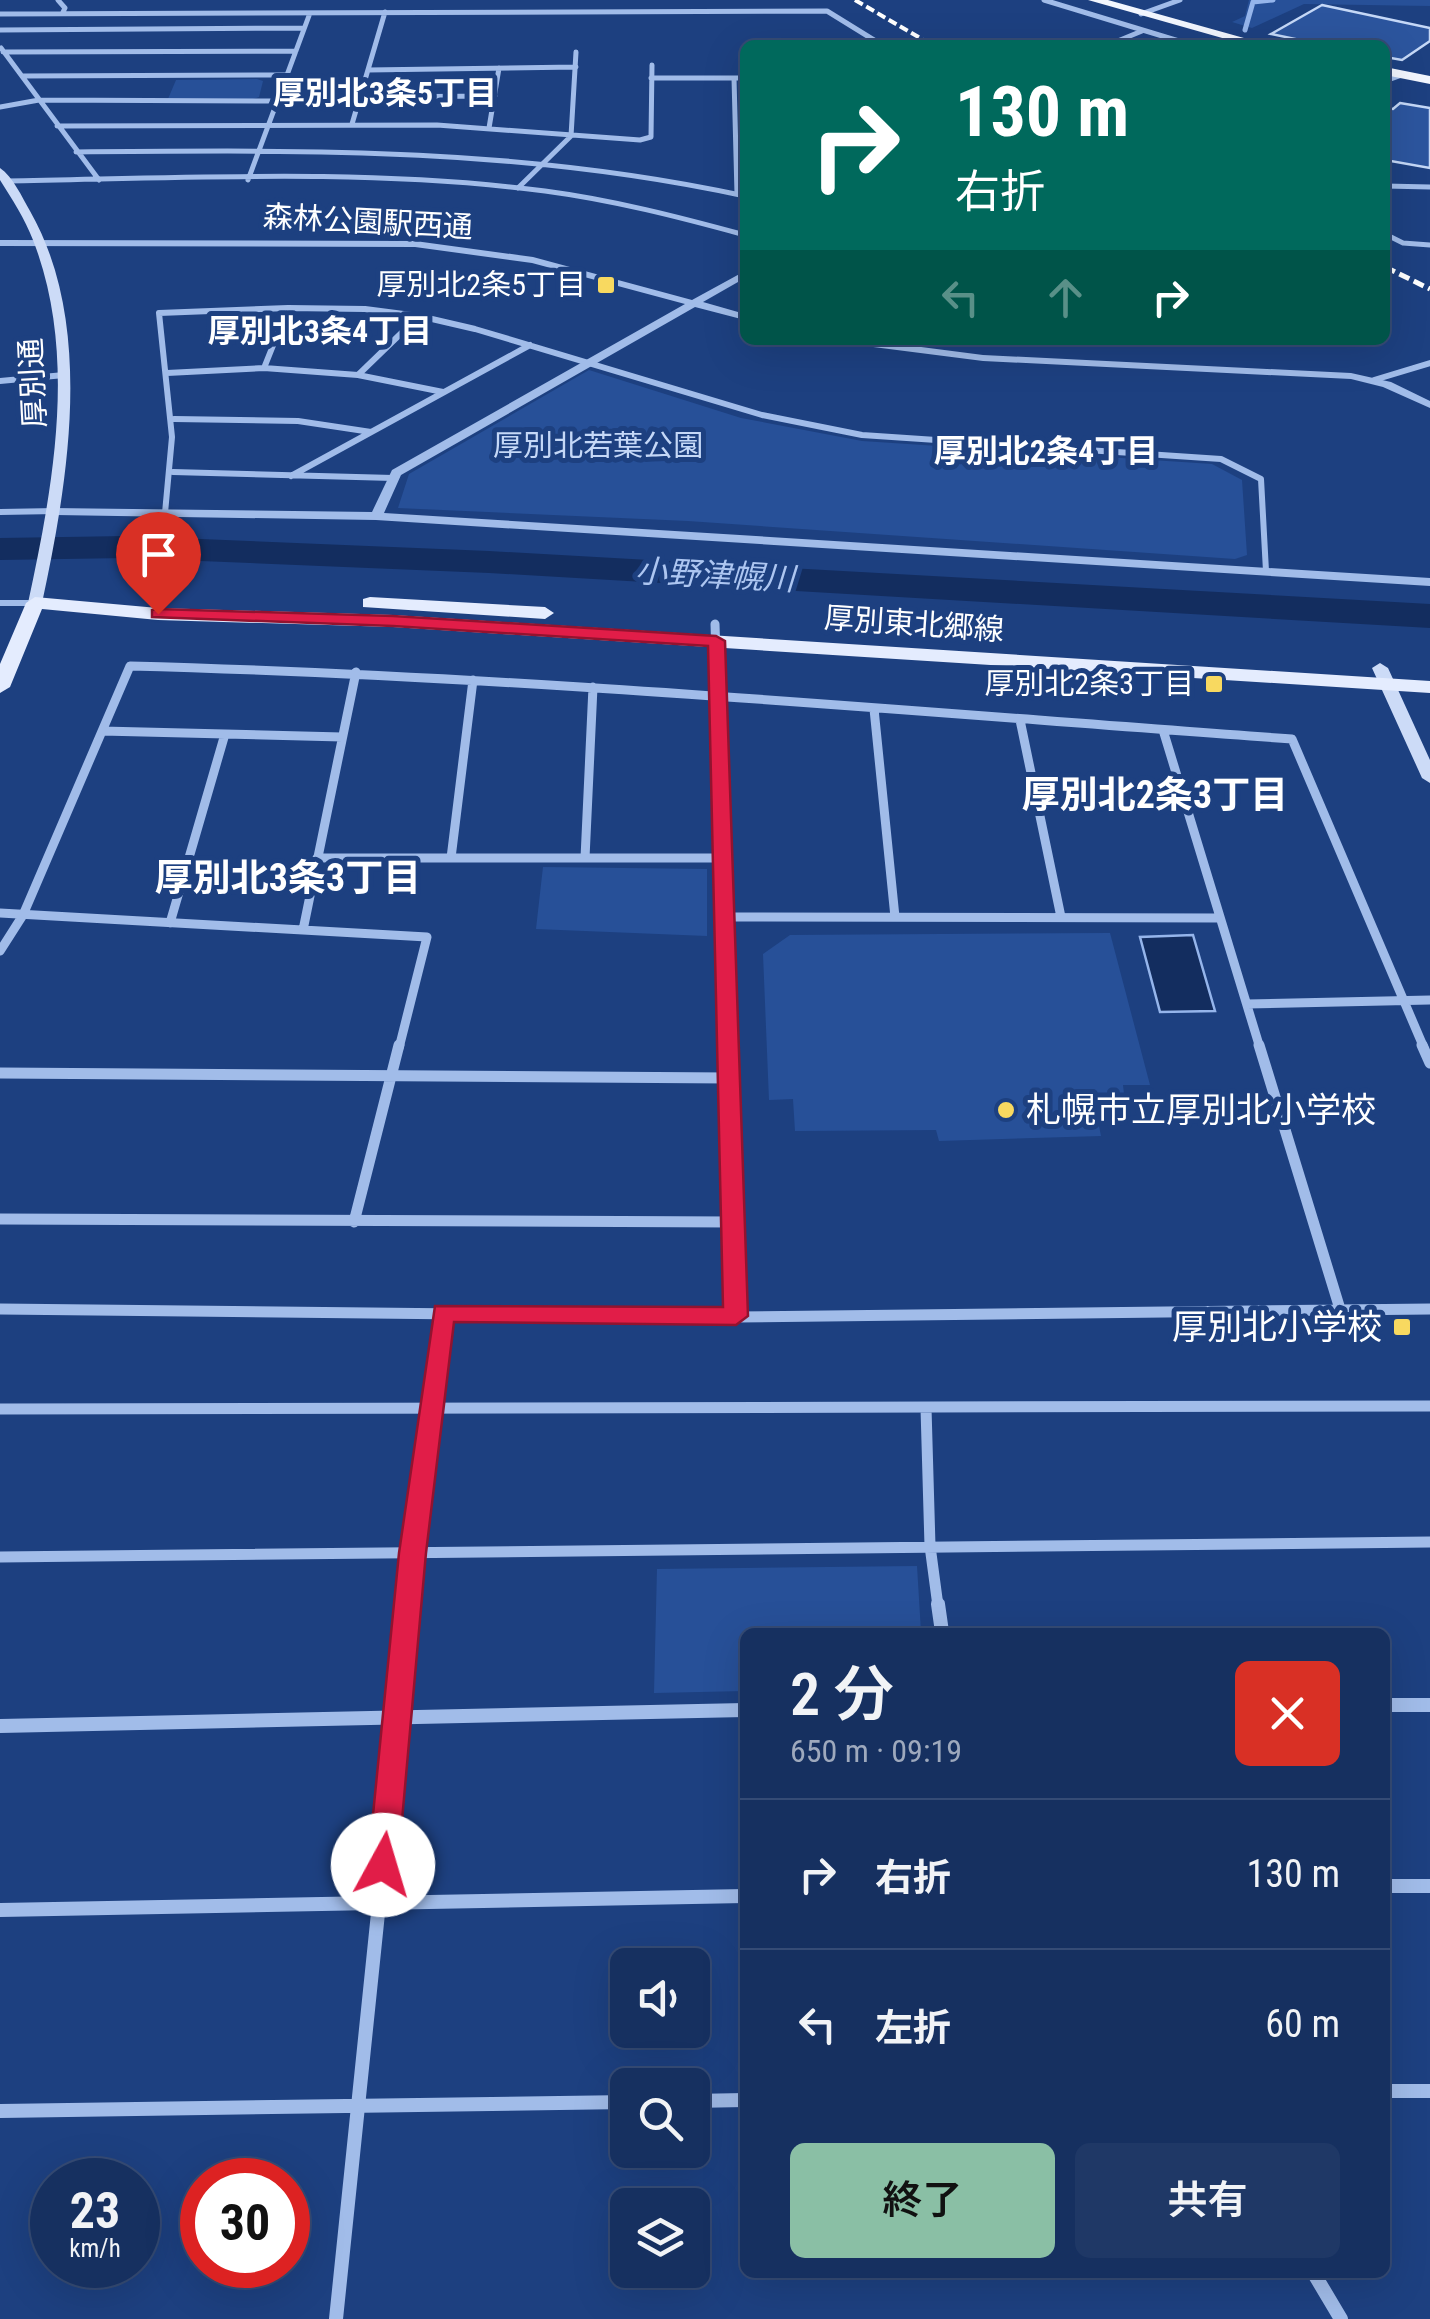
<!DOCTYPE html>
<html lang="ja">
<head>
<meta charset="utf-8">
<style>
	:root { --surface:#163060; --page:#1f3866; --text:#f1f3f6; --muted:#9ea9bd; --line:#354b75; --accent:#8abfa5 }
	body { margin:0; font-family:"Roboto Condensed","Noto Sans JP",sans-serif; background:var(--page); color:var(--text); height:100vh; display:flex; flex-direction:column; font-size:38px; white-space:nowrap }
	* { box-sizing:border-box; margin:0 }
	p { font-size:32px; color:var(--muted) }
	.icon { flex:none; width:55px; height:55px; fill:none; stroke:currentColor; stroke-width:2; stroke-linecap:round; stroke-linejoin:round }
	.map { position:relative; flex:1; overflow:hidden }
	.panel { position:absolute; left:740px; top:1628px; width:650px; height:650px; display:flex; flex-direction:column; background:var(--surface); border-radius:15px; box-shadow:0 10px 40px #0002,0 0 0 2px var(--line) }
	.panel>* { flex:none }
	.top-card { position:absolute; left:740px; top:40px; width:650px; height:305px; border-radius:15px; box-shadow:0 10px 40px #0002,0 0 0 2px var(--line); background:#00695c; color:#fff; overflow:hidden }
	.controls { position:absolute; left:610px; top:1948px; display:grid; gap:20px }
	.controls a { display:grid; place-items:center; width:100px; height:100px; border-radius:15px; background:var(--surface); box-shadow:0 10px 40px #0002,0 0 0 2px var(--line); font-size:50px }
	.speed { position:absolute; left:30px; top:2158px; display:flex; gap:20px; font-size:50px; font-weight:700; text-align:center }
	.speed>* { display:grid; place-content:center; width:130px; height:130px; border-radius:50%; background:var(--surface); box-shadow:0 10px 40px #0002,0 0 0 2px var(--line); line-height:1 }
	.speed small { font-size:25px; font-weight:400 }
	.speed .limit { border:15px solid #d22; background:#fff; color:#111 }
	.pin { position:absolute; display:grid; place-items:center; width:85px; height:85px; color:#fff; margin:-102px -42px; border-radius:50% 50% 50% 0; rotate:-45deg; box-shadow:0 0 10px #0007 }
	.pin .icon { rotate:45deg }
	.me { position:absolute; width:110px; margin:-55px; rotate:6deg; stroke-linejoin:round; filter:drop-shadow(0 0 8px #0008) }
	.turn { display:flex; align-items:center; gap:35px; height:210px; padding:0 50px; font-size:45px }
	.turn .icon { width:130px; height:130px; stroke-width:2.5 }
	.turn b { display:block; font-size:70px; line-height:85px }
	.lanes { display:flex; align-items:center; height:95px; padding:0 50px; background:#0003; justify-content:center; gap:50px; direction:ltr }
	.lanes .off { opacity:.35 }
	.round { display:grid; place-items:center; flex:none; width:105px; height:105px; border-radius:15px; background:var(--page) }
	.summary { display:flex; align-items:center; justify-content:space-between; height:170px; padding:0 50px }
	h1 { font-size:60px; font-weight:600; line-height:75px }
	.cta { display:flex; gap:20px; margin-top:auto; padding:20px 50px }
	.cta a { flex:1; height:115px; border-radius:15px; background:var(--accent); color:#111; font-size:40px; font-weight:600; line-height:115px; text-align:center }
	.cta a+a { background:var(--page); color:var(--text) }
	ul { padding:0; list-style:none }
	li { display:flex; align-items:center; gap:30px; height:150px; padding:0 50px; border-top:2px solid var(--line) }
	li div { flex:1 }
	li b { display:block; font-size:38px }
	li em { font-style:normal }
	.map>svg:first-child { display:block }
	.green { fill:#275098 }
	.water { fill:#132d5f; stroke:#95b5eb; stroke-width:2.5 }
	.lines { fill:none; stroke-linecap:round; stroke-linejoin:round }
	.stream { stroke:#95b5eb; stroke-width:5 }
	.river { fill:#132d5f; fill-rule:evenodd }
	.building { fill:#2c559e; stroke:#c5d8f7; stroke-width:2.5 }
	.minor-far4 { stroke:#a1bce9; stroke-width:5 }
	.minor-far3 { stroke:#a1bce9; stroke-width:6 }
	.minor-far2 { stroke:#a1bce9; stroke-width:9 }
	.minor-far1 { stroke:#a1bce9; stroke-width:11 }
	.minor { stroke:#a1bce9; stroke-width:14 }
	.tertiary { fill:#a1bce9; fill-rule:evenodd }
	.secondary { fill:#ccdbf7; fill-rule:evenodd }
	.primary { fill:#e4ecfe; fill-rule:evenodd }
	.trunk { fill:#f2f6fe; fill-rule:evenodd }
	.rail-far1 { stroke:#fff; stroke-width:4; stroke-dasharray:9 4; stroke-linecap:butt }
	.rail { stroke:#fff; stroke-width:5; stroke-dasharray:11 5; stroke-linecap:butt }
	.route { fill:#e11d48; stroke:#92132f; stroke-width:2.5 }
	.poi-dot { fill:#f8d960; stroke:#1d4080; stroke-width:4 }
	.labels { text-anchor:middle; stroke-width:10; stroke-linejoin:round; paint-order:stroke }
	.far-street-label { font-size:30px; fill:#fff; stroke:#1d4080 }
	.far-poi-label { font-size:30px; fill:#fff; stroke:#1d4080; text-anchor:end }
	.far-park-label { font-size:30px; fill:#c5d8f7; stroke:#1d4080 }
	.far-neighbourhood-label { font-size:32px; font-weight:bold; fill:#fff; stroke:#1d4080 }
	.far-water-label { font-size:32px; font-style:italic; fill:#adc6f1; stroke:#1d4080 }
	.poi-label { font-size:35px; fill:#fff; stroke:#1d4080; text-anchor:start }
	.neighbourhood-label { font-size:38px; font-weight:bold; fill:#fff; stroke:#1d4080 }
</style>
</head>
<body>
<div class="map">
<svg width="1430" height="2319" viewBox="0 0 1430 2319">
	<rect width="100%" height="100%" fill="#1d4080"/>
	<!-- green -->
	<path class="green" d="M1249,0H1430V6L1304,4L1252,28L1232,22L1245,16Z
		M257,79L263,81L259,97L253,99H168L176,80Z
		M589,370L741,418L862,441L1212,464L1242,480L1247,555L1235,559L688,521L398,508L409,474Z
		M543,867L707,869V936L536,929Z
		M1110,933L1150,1085H1123L1124,1094L1093,1096L1101,1136L939,1141L936,1130L795,1131L793,1099L769,1100L763,954L790,935Z
		M917,1566L921,1632H745V1691L654,1693L657,1569Z"/>
	<!-- water -->
	<path class="water" d="M1193,935L1215,1011L1160,1012L1140,937Z"/>
	<g class="lines">
		<!-- stream -->
		<path class="stream" d="M1245,30L1253,2L1273,0"/>
		<!-- river -->
		<path class="river" d="M127,536L489,551L1430,604V628L489,573L127,558L0,560V538Z"/>
	</g>
	<!-- building -->
	<path class="building" d="M1322,5L1430,28V41L1402,60L1385,57V45H1324L1271,34Z
		M1400,103L1430,108V168L1385,160V108L1393,109Z"/>
	<g class="lines">
		<!-- minor-far4 -->
		<path class="minor-far4" d="M58,0L65,8L62,14
			M1044,0L1192,45
			M0,14L827,11L882,45
			M1141,14L1180,0
			M0,30L304,28
			M1108,45L1142,31
			M1,48L99,180
			M3,52L296,51
			M368,70L576,67
			M22,76L287,75
			M651,78H745
			M734,78L737,194
			M1385,81L1402,75
			M361,97L495,96
			M0,107L39,100L277,101
			M352,124L385,12
			M57,126L437,125L640,140L651,137L652,65
			M489,128L499,68
			M76,152C305,150 519,147 745,196
			M248,180L310,13
			M6,181C185,178 367,168 545,191C613,200 679,217 745,235
			M1385,186L1430,187
			M518,188L571,136L576,52
			M1385,234L1403,243L1430,245"/>
		<!-- minor-far3 -->
		<path class="minor-far3" d="M264,368L288,308
			M167,373L264,368L358,375L443,392
			M358,375L419,316
			M1374,380L1430,363
			M0,381L64,375
			M174,419L298,421L371,432
			M173,472L393,478
			M291,476L530,345
			M0,512L56,511
			M165,513L172,437L159,313L288,308L365,309L419,316L475,329L762,415L862,435L1221,459L1261,479L1266,571
			M0,603H35"/>
		<!-- minor-far2 -->
		<path class="minor-far2" d="M715,624L728,1048
			M874,709L895,917
			M1020,720L1061,917
			M1163,730L1260,1048
			M102,731L342,737
			M317,858H723
			M451,858L473,680
			M585,858L593,687
			M0,913L427,937L399,1048
			M725,917L1220,918
			M170,923L225,734
			M303,930L356,672
			M0,951L23,915L130,666C518,676 905,711 1292,739L1424,1048
			M1247,1004L1430,1000"/>
		<!-- minor-far1 -->
		<path class="minor-far1" d="M728,1045L736,1317
			M1259,1045L1340,1309
			M1422,1045L1430,1063
			M0,1073L729,1078
			M0,1219L733,1222
			M354,1222L399,1045
			M0,1309L736,1317L1430,1309
			M926,1408L930,1546L938,1606
			M0,1409L1430,1406
			M0,1557L1430,1542
			M410,1606L443,1312"/>
		<!-- minor -->
		<path class="minor" d="M938,1604L942,1632
			M1385,1705H1430
			M0,1726L745,1710
			M1385,1886H1430
			M0,1910L745,1896
			M1385,2091H1430
			M692,2101L745,2100
			M0,2111L628,2102
			M1313,2272L1341,2319
			M336,2319L410,1604"/>
		<!-- tertiary -->
		<path class="tertiary" d="M0,240L415,241L533,257L692,300L745,271V278L703,302L745,314V320L695,307L401,475L384,513L1430,578V586L376,520L56,515L50,511L52,508L372,512L392,470L685,304L532,263L415,247L0,246Z
			M837,340H867L983,355L1351,373L1391,382L1430,401V408L1383,387L1351,379L983,361L842,343Z"/>
		<!-- secondary -->
		<path class="secondary" d="M0,168C13,177 22,197 30,211C95,325 68,482 42,603L35,607L28,603C53,487 78,355 33,240C25,219 12,199 0,180Z
			M1380,663L1388,668L1430,760V783L1422,778L1372,668Z"/>
		<!-- primary -->
		<path class="primary" d="M35,597L158,608L393,615L1430,681V693L393,627L158,620L42,609L10,687L0,693V664L26,603Z
			M370,597L545,607L554,613L545,619L363,607V599Z"/>
		<!-- trunk -->
		<path class="trunk" d="M1088,0H1108L1269,45H1247Z
			M1385,67L1430,76V84L1385,75Z"/>
		<!-- rail-far1 -->
		<path class="rail-far1" d="M855,0L932,45
			M1385,267L1389,269"/>
		<!-- rail -->
		<path class="rail" d="M1385,267L1430,289"/>
	</g>
	<!-- route -->
	<path class="route" d="M158,609L393,616L716,636L725,641L748,1316L736,1325L454,1322L426,1553L398,1865L394,1875L383,1879L373,1875L368,1865L399,1553L435,1306L723,1307L708,646L393,626L152,617V610Z"/>
	<!-- markers -->
	<g class="poi-dot">
		<rect x="596" y="275" width="20" height="20" rx="5"/>
		<rect x="1204" y="674" width="20" height="20" rx="5"/>
		<circle cx="1006" cy="1110" r="10"/>
		<rect x="1392" y="1317" width="20" height="20" rx="5"/>
	</g>
	<g class="labels">
		<!-- far-street labels -->
		<g class="far-street-label">
			<text transform="translate(368 222) rotate(3)" y="10">森林公園駅西通</text>
			<text transform="translate(33 383) rotate(-93)" y="10">厚別通</text>
			<text transform="translate(914 624) rotate(4)" y="10">厚別東北郷線</text>
		</g>
		<!-- far-poi labels -->
		<g class="far-poi-label">
			<text x="586" y="295">厚別北2条5丁目</text>
			<text x="1194" y="694">厚別北2条3丁目</text>
		</g>
		<!-- far-park labels -->
		<g class="far-park-label">
			<text x="598" y="456">厚別北若葉公園</text>
		</g>
		<!-- far-neighbourhood labels -->
		<g class="far-neighbourhood-label">
			<text x="385" y="104">厚別北3条5丁目</text>
			<text x="320" y="342">厚別北3条4丁目</text>
			<text x="1046" y="462">厚別北2条4丁目</text>
		</g>
		<!-- far-water labels -->
		<g class="far-water-label">
			<text transform="translate(715 575) rotate(3)" y="11">小野津幌川</text>
		</g>
		<!-- poi labels -->
		<g class="poi-label">
			<text x="1026" y="1122">札幌市立厚別北小学校</text>
			<text x="1382" y="1339" text-anchor="end">厚別北小学校</text>
		</g>
		<!-- neighbourhood labels -->
		<g class="neighbourhood-label">
			<text x="1155" y="808">厚別北2条3丁目</text>
			<text x="288" y="891">厚別北3条3丁目</text>
		</g>
	</g>
</svg>
<div class="controls">
<a><svg class="icon" aria-label="sound" viewBox="0 0 24 24"><path d="M4 9h4l5-4v14l-5-4H4zM17 9q2 3 0 6"/></svg></a>
<a><svg class="icon" aria-label="search" viewBox="0 0 24 24"><circle cx="10" cy="10" r="6"/><path d="M15 15l6 6"/></svg></a>
<a><svg class="icon" aria-label="layers" viewBox="0 0 24 24"><path d="M12 4l9 5-9 5-9-5zM3 14l9 5 9-5"/></svg></a>
</div>
<div class="speed"><div>23<small>km/h</small></div><div class="limit">30</div></div>
<div class="pin" style="left:158px;top:614px;background:#d93025"><svg class="icon" aria-label="arrive" viewBox="0 0 24 24"><path d="M6 21V4h12l-3 4 3 4H6"/></svg></div>
<svg class="me" style="left:383px;top:1865px" viewBox="-20 -20 40 40"><circle r="19" fill="#fff"/><path d="M0-13L10 11 0 6-10 11z" fill="#e11d48"/></svg>
<div class="top-card">
<div class="turn"><svg class="icon" aria-label="right" viewBox="0 0 24 24"><path d="M7 20v-9h11M14 6l5 5-5 5"/></svg><div><b>130 m</b>右折</div></div>
<div class="lanes"><svg class="icon off" aria-label="left" viewBox="0 0 24 24"><path d="M17 20v-9H6M10 6l-5 5 5 5"/></svg><svg class="icon off" aria-label="ahead" viewBox="0 0 24 24"><path d="M12 20V5M6 11l6-6 6 6"/></svg><svg class="icon" aria-label="right" viewBox="0 0 24 24"><path d="M7 20v-9h11M14 6l5 5-5 5"/></svg></div>
</div>
<section class="panel">
<div class="summary"><div><h1>2 分</h1><p>650 m · 09:19</p></div><a class="round" style="background:#d93025;color:#fff"><svg class="icon" aria-label="close" viewBox="0 0 24 24"><path d="M6 6l12 12M18 6L6 18"/></svg></a></div>
<ul>
<li><svg class="icon" aria-label="right" viewBox="0 0 24 24"><path d="M7 20v-9h11M14 6l5 5-5 5"/></svg><div><b>右折</b></div><em>130 m</em></li>
<li><svg class="icon" aria-label="left" viewBox="0 0 24 24"><path d="M17 20v-9H6M10 6l-5 5 5 5"/></svg><div><b>左折</b></div><em>60 m</em></li>
</ul>
<div class="cta"><a>終了</a><a>共有</a></div>
</section>
</div>
</body>
</html>
